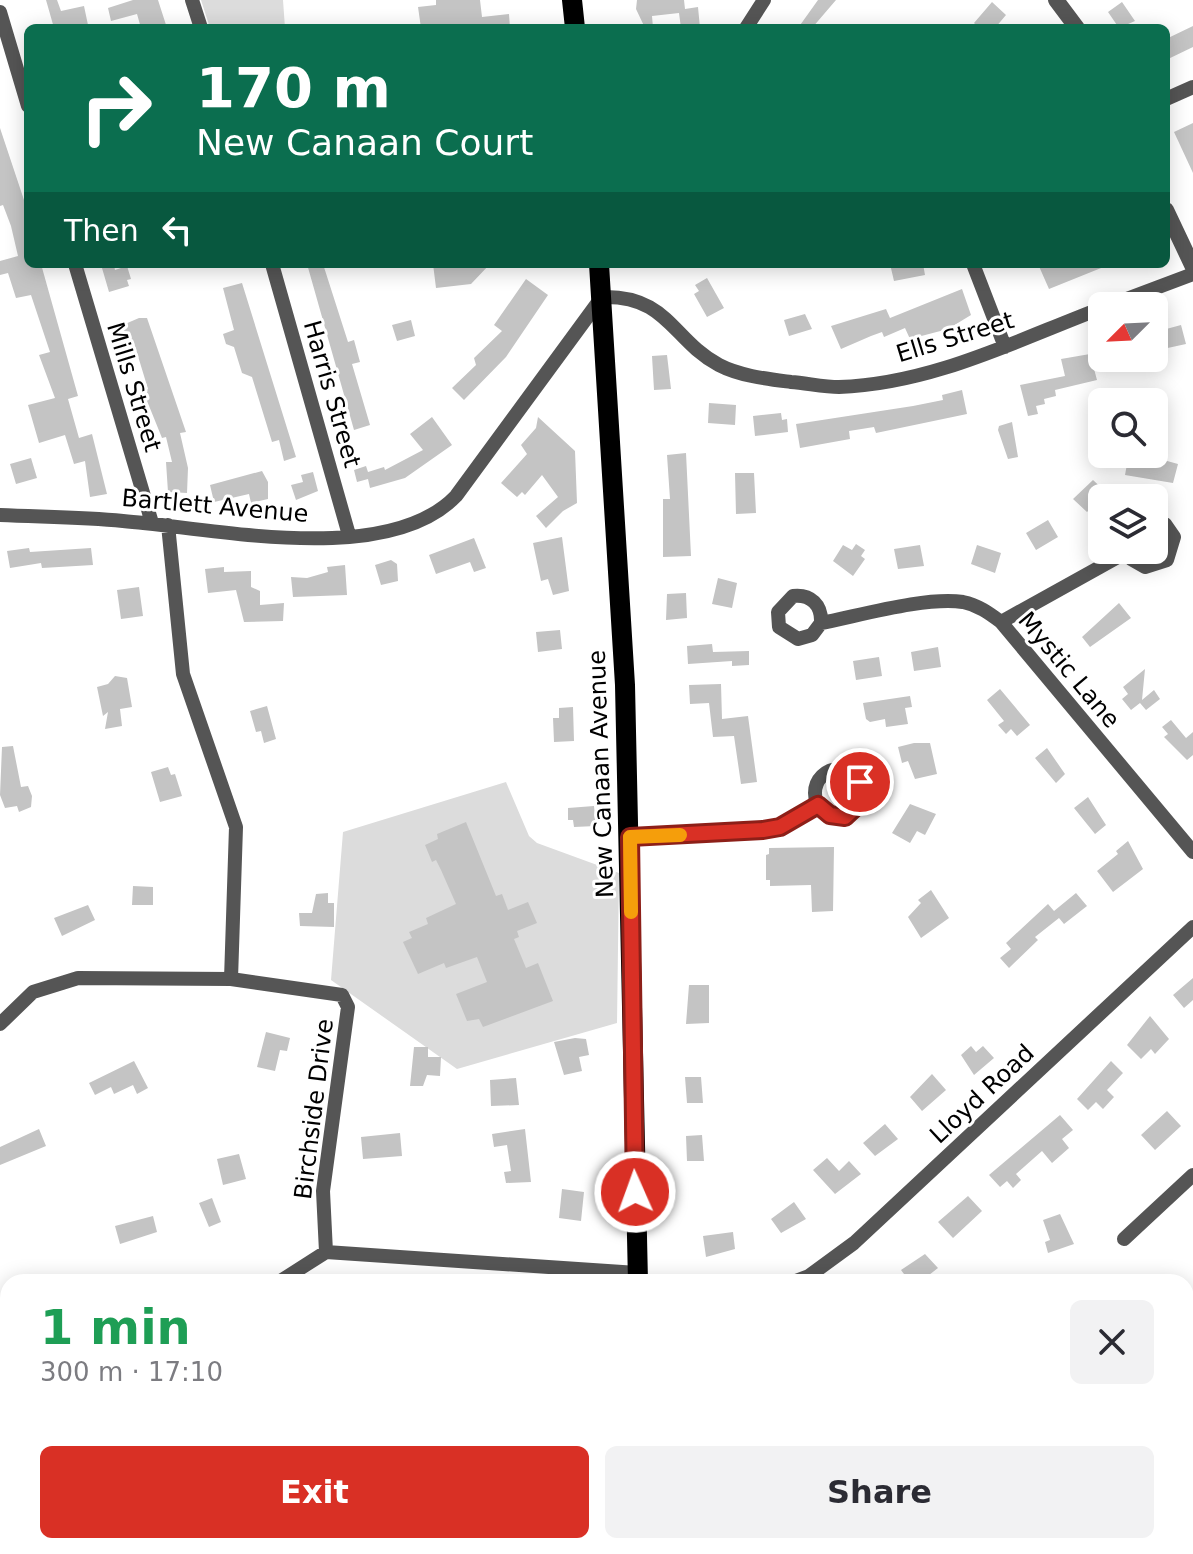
<!DOCTYPE html>
<html lang="en">
<head>
<meta charset="utf-8">
<style>
	:root { --surface:#fff; --page:#f2f2f3; --text:#2b2b33; --muted:#7c7c81; --accent:#d93025 }
	body { margin:0; font-family:"DejaVu Sans",sans-serif; background:var(--page); color:var(--text); height:100vh; display:flex; flex-direction:column; font-size:30px; white-space:nowrap }
	* { box-sizing:border-box; margin:0 }
	p { font-size:26px; color:var(--muted) }
	.icon { flex:none; width:44px; height:44px; fill:none; stroke:currentColor; stroke-width:2; stroke-linecap:round; stroke-linejoin:round }
	.map { position:relative; flex:1; overflow:hidden }
	.sheet { position:absolute; left:0px; top:1274px; width:1194px; height:280px; display:flex; flex-direction:column; background:var(--surface); border-radius:24px 24px 0 0; box-shadow:0 4px 20px #0003 }
	.sheet>* { flex:none }
	.top-card { position:absolute; left:24px; top:24px; width:1146px; height:244px; border-radius:12px; box-shadow:0 4px 20px #0003; background:#0b6e4f; color:#fff; overflow:hidden }
	.needle { width:52px; rotate:246deg }
	.fabs { position:absolute; left:1088px; top:292px; display:grid; gap:16px }
	.fabs a { display:grid; place-items:center; width:80px; height:80px; border-radius:12px; background:var(--surface); box-shadow:0 4px 20px #0003; font-size:40px }
	.pin { position:absolute; display:grid; place-items:center; width:68px; height:68px; color:#fff; margin:-34px; border:4px solid #fff; border-radius:50%; box-shadow:0 2px 8px #0007 }
	.me { position:absolute; width:88px; margin:-44px; rotate:358deg; stroke-linejoin:round; filter:drop-shadow(0 0 6px #0008) }
	.turn { display:flex; align-items:center; gap:28px; height:168px; padding:0 40px; font-size:36px }
	.turn .icon { width:104px; height:104px; stroke-width:2.5 }
	.turn b { display:block; font-size:56px; line-height:68px }
	.then { display:flex; align-items:center; height:76px; padding:0 40px; background:#0003; gap:16px; font-size:30px }
	.round { display:grid; place-items:center; flex:none; width:84px; height:84px; border-radius:12px; background:var(--page) }
	.overview { display:flex; align-items:center; justify-content:space-between; height:136px; padding:0 40px }
	h1 { font-size:48px; font-weight:600; line-height:60px; color:#1e9e55 }
	.primary-button { display:flex; gap:16px; margin-top:auto; padding:16px 40px }
	.primary-button a { flex:1; height:92px; border-radius:12px; background:var(--accent); color:#fff; font-size:32px; font-weight:600; line-height:92px; text-align:center }
	.primary-button a+a { background:var(--page); color:var(--text) }
	.map>svg:first-child { display:block }
	.green { fill:#dcdcdc }
	.building { fill:#c4c4c4 }
	.lines { fill:none; stroke-linecap:round; stroke-linejoin:round }
	.minor { stroke:#555; stroke-width:14 }
	.tertiary { stroke:#555; stroke-width:16 }
	.primary { stroke:#000; stroke-width:20 }
	.route-casing { stroke:#8d1f18; stroke-width:20 }
	.route { stroke:#d93025; stroke-width:14 }
	.slow { stroke:#f59e0b; stroke-width:14 }
	.labels { text-anchor:middle; stroke-width:6; stroke-linejoin:round; paint-order:stroke }
	.street-label { font-size:24px; fill:#000; stroke:#fff }
</style>
</head>
<body>
<div class="map">
<svg width="1193" height="1554" viewBox="0 0 1193 1554">
	<rect width="100%" height="100%" fill="#fff"/>
	<!-- green -->
	<path class="green" d="M201,0H283L285,28H210Z
		M506,782L529,836L537,843L619,873L617,1023L457,1069L331,980L343,832Z"/>
	<!-- building -->
	<path class="building" d="M46,0H57L61,11L84,6L88,25L54,28Z
		M133,0H158L167,28H141L137,14L111,21L108,8Z
		M436,0H480L482,17L509,14L510,28H421L418,7L436,5Z
		M637,0H684L685,9L698,7L700,28H681L679,13L652,16L653,28H645L636,9Z
		M818,0H836L812,28H798Z
		M992,2L1006,15L995,28H979L974,23Z
		M1122,2L1135,21L1119,28L1108,12Z
		M1193,26V47L1166,60V39Z
		M1193,123V173L1174,132Z
		M0,128L28,212V264H41L78,396L68,399L79,438L92,434L107,494L90,497L85,461L74,464L65,435L39,443L28,405L55,398L39,355L50,352L31,295L16,298L8,273L0,275V261L18,256L11,226L3,205L0,206Z
		M307,264H323L348,342L354,340L360,362L352,364L370,425L354,430Z
		M433,264H490L471,284L436,288Z
		M890,264H923L925,275L894,281Z
		M1038,264H1111L1049,289Z
		M114,265L115,270L127,266L131,279L127,280L129,286L109,292L102,268Z
		M707,278L724,308L707,317L694,294L699,291L695,285Z
		M526,279L548,295L506,357L464,400L452,388L476,365L474,358L502,331L494,325Z
		M242,283L296,457L284,461L279,440L272,442L252,377L242,373L234,347L226,344L223,334L234,330L223,288Z
		M962,289L971,315L948,329L910,339L905,328L884,337L882,332L871,336L841,349L831,326L886,309L890,318Z
		M805,314L812,329L789,336L784,320Z
		M139,318H147L186,432L180,433L188,468L187,493L168,492L166,462H172L166,437L162,438L143,391L148,389L134,343L123,345L118,327Z
		M411,320L415,336L397,341L392,325Z
		M1181,325L1186,344L1163,349L1159,331Z
		M1090,354L1097,380L1055,390L1056,396L1044,399L1045,404L1036,406L1038,414L1028,416L1020,385L1065,376L1061,359Z
		M667,355L671,389L654,390L652,356Z
		M962,390L967,414L876,433L874,427L849,431L850,439L800,448L796,424L913,406L943,400L942,395Z
		M709,403L736,405L735,425L708,423Z
		M781,413L782,420L787,419L788,432L755,436L753,416Z
		M432,417L452,445L405,478L370,488L368,479L357,482L354,470L366,466L368,472L384,467L385,470L423,450L410,434Z
		M538,417L575,451L577,503L563,511L546,528L536,516L558,497L542,475L525,495L522,492L517,497L501,483L527,454L521,445L536,428Z
		M1012,422L1018,457L1008,459L998,430L999,426Z
		M686,453L691,556L663,557V499H670L667,455Z
		M1150,454H1161L1160,459L1178,464L1173,483L1125,475L1127,464L1146,467Z
		M31,458L37,478L16,484L10,464Z
		M262,471L268,482V499L251,503L249,494L214,502L210,485Z
		M313,472L318,491L296,500L291,485L303,482L301,475Z
		M735,473H754L756,513L736,514Z
		M1093,480L1107,493L1087,512L1073,499Z
		M1048,520L1058,537L1036,550L1026,533Z
		M562,537L569,591L553,595L548,579L541,581L533,543Z
		M474,538L486,568L474,572L470,562L436,574L429,555Z
		M856,544L865,550L861,556L865,559L853,576L833,561L843,545L852,550Z
		M920,545L924,566L898,569L894,549Z
		M977,545L1001,553L995,573L971,564Z
		M29,548L30,552L91,548L93,565L42,568L41,563L10,568L7,551Z
		M391,560L397,564L398,581L381,585L375,565Z
		M345,565L347,595L293,597L291,577L307,578L328,572L327,567Z
		M224,567V572L251,571V587L260,591V605L284,603L283,621L244,622L236,590L208,593L205,569Z
		M718,578L737,583L732,608L712,604Z
		M139,587L143,616L121,619L117,590Z
		M686,593L687,618L666,620L667,594Z
		M1119,603L1131,618L1090,647L1082,637Z
		M560,630L562,649L538,652L536,632Z
		M712,644L713,652L749,651V665L732,666V661L688,664L687,646Z
		M938,647L941,667L914,671L911,652Z
		M879,657L882,676L856,680L853,661Z
		M1145,669L1142,700L1154,690L1160,699L1146,710L1140,703L1131,710L1122,699L1128,694L1123,687Z
		M115,676L127,678L132,707L120,709L122,726L105,729L108,712L103,716L97,687L108,684Z
		M721,684L722,719L748,716L757,782L741,784L734,736L713,737L709,703L690,704L689,685Z
		M1000,689L1030,725L1017,736L1011,729L1006,734L998,725L1004,721L987,700Z
		M910,696L912,707L905,708L908,724L886,727L885,719L870,722L866,719L863,703Z
		M267,706L276,739L264,743L261,731L256,732L250,711Z
		M573,707L574,741L554,742L553,718H559V708Z
		M1171,720L1186,738L1193,732V755L1187,760L1164,737L1168,734L1162,727Z
		M914,743H930L937,774L915,779L908,761L902,763L898,747Z
		M13,746L21,787L28,786L32,796L31,807L19,812L17,806L5,808L0,795L2,747Z
		M1047,748L1065,774L1056,783L1035,758Z
		M168,767L171,775L175,774L182,796L160,802L151,772Z
		M1088,797L1106,825L1095,834L1074,808Z
		M910,804L936,814L925,835L917,831L910,843L892,833Z
		M594,806L596,826L574,827L573,820H568V808Z
		M466,822L496,896L502,894L508,910L528,902L537,923L517,931L519,937L514,939L526,968L538,963L553,1001L483,1027L479,1019L467,1021L456,994L487,982L477,957L446,968L444,963L418,974L403,942L412,938L409,932L428,924L426,918L456,904L441,870L436,860L432,862L425,845L438,839L437,834Z
		M1128,841L1143,869L1113,892L1097,871L1118,854L1116,851Z
		M834,847L833,911L812,912L811,885L770,886V880H766V855L769,854V848Z
		M133,886L153,887V905H132Z
		M931,890L949,918L921,938L908,917L921,903L918,900Z
		M328,893V903H334V927L300,926L299,913H312L316,894Z
		M1076,893L1087,906L1064,924L1059,918L1035,937L1038,940L1009,968L1000,958L1011,949L1006,943L1048,904L1054,911Z
		M88,905L95,920L62,936L54,918Z
		M1193,978V1000L1184,1008L1173,995Z
		M689,985H709V1023L686,1024Z
		M1150,1016L1169,1039L1155,1054L1151,1049L1141,1059L1127,1045Z
		M266,1032L290,1038L287,1051L280,1050L275,1071L257,1067Z
		M575,1038L586,1039L589,1055L579,1057L582,1071L564,1075L554,1042Z
		M971,1046L976,1052L983,1046L994,1058L974,1075L961,1055Z
		M414,1047H428V1057H441L440,1076L427,1075L423,1086H410Z
		M134,1061L148,1088L137,1094L133,1085L114,1094L111,1087L95,1095L89,1083Z
		M1111,1061L1123,1073L1107,1090L1114,1097L1103,1109L1096,1102L1088,1110L1077,1099Z
		M932,1074L946,1090L922,1111L910,1097Z
		M685,1077H701L703,1103H687Z
		M516,1078L519,1105L491,1106L490,1080Z
		M1167,1111L1181,1126L1155,1150L1141,1135Z
		M1060,1115L1073,1130L1062,1139L1069,1148L1052,1163L1042,1151L1016,1174L1021,1180L1013,1188L1007,1181L1000,1187L989,1175Z
		M885,1124L898,1139L875,1156L863,1143Z
		M39,1129L46,1146L0,1165V1147Z
		M525,1129L531,1182L506,1183L504,1172L511,1171L507,1145L494,1147L492,1134Z
		M400,1133L402,1156L363,1159L361,1137Z
		M702,1135L704,1161H687L686,1136Z
		M239,1154L246,1179L223,1185L217,1159Z
		M827,1158L839,1171L849,1161L861,1174L835,1194L813,1170Z
		M562,1189L584,1192L581,1221L559,1218Z
		M968,1196L982,1211L953,1238L938,1222Z
		M212,1198L221,1222L209,1227L199,1203Z
		M794,1202L806,1219L781,1233L771,1219Z
		M1060,1214L1074,1244L1048,1253L1045,1242L1050,1240L1043,1220Z
		M153,1216L157,1232L120,1244L115,1226Z
		M733,1232L735,1249L706,1257L703,1236Z
		M925,1254L938,1268L920,1282H910L901,1270Z"/>
	<g class="lines">
		<!-- minor -->
		<path class="minor" d="M192,0L201,28
			M0,12L28,106
			M746,28L764,0
			M1166,99L1193,87
			M75,264L152,523
			M272,264L349,535
			M973,264L1005,347
			M1108,306L1193,274
			M0,515C41,517 82,517 123,521C213,528 387,568 456,496L602,297C668,295 672,340 719,365C740,376 768,379 791,382C806,383 824,387 839,387C932,384 1017,340 1102,308
			M168,525L183,674L236,827L231,979
			M1127,550L1131,559L1145,567L1167,560L1174,537L1165,524L1154,519
			M1001,622L1127,552
			M821,623C822,605 811,594 793,596L778,612L779,627L798,639L812,635L821,623C858,616 927,596 963,602C978,605 989,613 1001,622L1193,852
			M815 793a24 24 0 1 1 48 0a24 24 0 1 1-48 0Z
			M630,837L763,830L780,827L818,805
			M0,1024L33,992L78,978L231,979L342,995L348,1007L323,1191L326,1252
			M1124,1239L1193,1175
			M279,1282L326,1252L637,1273
			M793,1282L809,1276L854,1243L1193,927
			M1186,1352L1193,1351
			M0,1380H8
			M826,1554L835,1546"/>
		<!-- tertiary -->
		<path class="tertiary" d="M1056,0L1077,28
			M1166,210L1193,267"/>
		<!-- primary -->
		<path class="primary" d="M572,0L575,28
			M599,264L625,685L638,1282
			M564,1554L567,1546"/>
	</g>
	<g class="lines">
		<!-- route casing -->
		<g class="route-casing">
			<path id="route" d="M635,1192L630,837L763,830L780,827L818,805L830,815L845,817L861,802L860,782"/>
		</g>
		<!-- route -->
		<use href="#route" class="route"/>
		<!-- slow -->
		<path class="slow" d="M631,912L630,837L680,835"/>
	</g>
	<g class="labels">
		<!-- street labels -->
		<g class="street-label">
			<text transform="translate(955 337) rotate(-17)" y="8">Ells Street</text>
			<text transform="translate(134 387) rotate(73)" y="8">Mills Street</text>
			<text transform="translate(332 394) rotate(74)" y="8">Harris Street</text>
			<text transform="translate(215 506) rotate(5)" y="8">Bartlett Avenue</text>
			<text transform="translate(1069 670) rotate(50)" y="8">Mystic Lane</text>
			<text transform="translate(601 774) rotate(-92)" y="8">New Canaan Avenue</text>
			<text transform="translate(982 1094) rotate(-43)" y="8">Lloyd Road</text>
			<text transform="translate(314 1109) rotate(-83)" y="8">Birchside Drive</text>
		</g>
	</g>
</svg>
<div class="fabs">
<a><svg class="needle" viewBox="-14 -14 28 28"><path d="M0-13l5 13h-10z" fill="#e53935"/><path d="M0 13l5-13h-10z" fill="#7c7c81"/></svg></a>
<a><svg class="icon" aria-label="search" viewBox="0 0 24 24"><circle cx="10" cy="10" r="6"/><path d="M15 15l6 6"/></svg></a>
<a><svg class="icon" aria-label="layers" viewBox="0 0 24 24"><path d="M12 4l9 5-9 5-9-5zM3 14l9 5 9-5"/></svg></a>
</div>
<div class="pin" style="left:860px;top:782px;background:#d93025"><svg class="icon" aria-label="arrive" viewBox="0 0 24 24"><path d="M6 21V4h12l-3 4 3 4H6"/></svg></div>
<svg class="me" style="left:635px;top:1192px" viewBox="-20 -20 40 40"><circle r="17" fill="#d93025" stroke="#fff" stroke-width="3"/><path d="M0-11L8 9 0 5-8 9z" fill="#fff"/></svg>
<div class="top-card">
<div class="turn"><svg class="icon" aria-label="right" viewBox="0 0 24 24"><path d="M7 20v-9h11M14 6l5 5-5 5"/></svg><div><b>170 m</b>New Canaan Court</div></div>
<div class="then">Then<svg class="icon" aria-label="left" viewBox="0 0 24 24"><path d="M17 20v-9H6M10 6l-5 5 5 5"/></svg></div>
</div>
<section class="sheet">
<div class="overview"><div><h1>1 min</h1><p>300 m · 17:10</p></div><a class="round"><svg class="icon" aria-label="close" viewBox="0 0 24 24"><path d="M6 6l12 12M18 6L6 18"/></svg></a></div>
<div class="primary-button"><a>Exit</a><a>Share</a></div>
</section>
</div>
</body>
</html>
